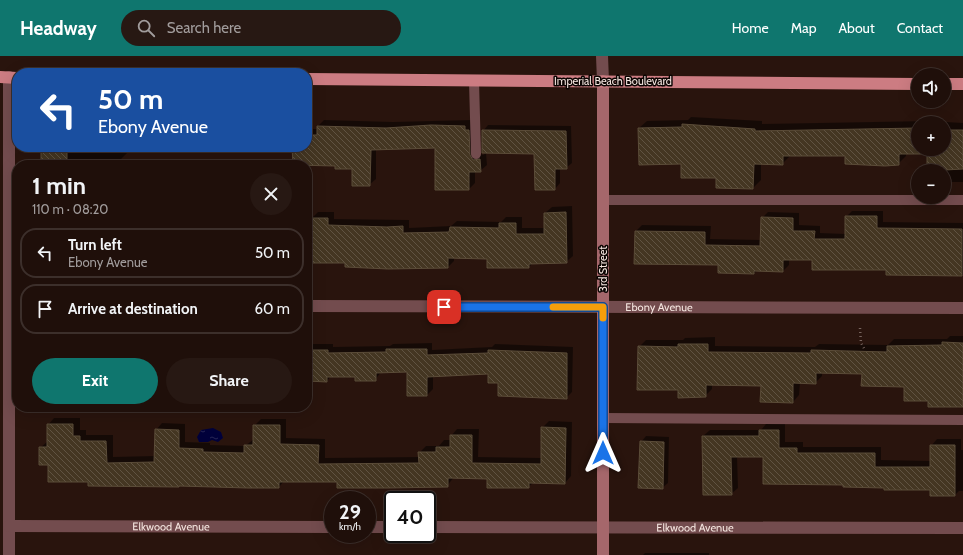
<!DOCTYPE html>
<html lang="en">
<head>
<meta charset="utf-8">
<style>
	:root { --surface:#1f0f0a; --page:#271813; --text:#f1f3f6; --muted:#a19c9c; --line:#3c2f2b; --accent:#0f766e }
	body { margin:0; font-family:Cabin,sans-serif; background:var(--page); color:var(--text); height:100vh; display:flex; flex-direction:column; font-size:15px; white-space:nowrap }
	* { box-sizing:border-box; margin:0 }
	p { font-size:13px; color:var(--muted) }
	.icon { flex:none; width:22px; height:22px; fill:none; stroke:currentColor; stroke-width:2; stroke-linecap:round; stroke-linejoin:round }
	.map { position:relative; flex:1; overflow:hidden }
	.drawer { position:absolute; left:12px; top:104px; width:300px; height:252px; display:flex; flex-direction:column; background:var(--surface); border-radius:16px; box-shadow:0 4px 16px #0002,0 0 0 1px var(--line) }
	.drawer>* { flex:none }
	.hud { position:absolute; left:12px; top:12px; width:300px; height:84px; border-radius:16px; box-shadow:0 4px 16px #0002,0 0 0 1px var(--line); background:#1a4fa0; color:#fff; overflow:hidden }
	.buttons { position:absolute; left:911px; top:12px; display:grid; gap:8px }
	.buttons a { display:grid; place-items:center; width:40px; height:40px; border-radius:50%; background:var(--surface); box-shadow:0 4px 16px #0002,0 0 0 1px var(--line); font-size:20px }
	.speed { position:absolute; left:324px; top:435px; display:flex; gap:8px; font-size:20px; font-weight:700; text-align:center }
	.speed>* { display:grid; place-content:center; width:52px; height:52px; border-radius:50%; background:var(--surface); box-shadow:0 4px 16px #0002,0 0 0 1px var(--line); line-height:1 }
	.speed small { font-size:10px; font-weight:400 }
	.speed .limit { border:2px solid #111; border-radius:6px; background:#fff; color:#111 }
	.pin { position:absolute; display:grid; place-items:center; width:34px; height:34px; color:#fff; margin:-17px; border-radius:8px; box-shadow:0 2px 6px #0006 }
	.me { position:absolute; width:44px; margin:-22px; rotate:0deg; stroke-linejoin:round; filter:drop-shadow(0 0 3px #0008) }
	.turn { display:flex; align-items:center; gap:14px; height:84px; padding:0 20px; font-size:18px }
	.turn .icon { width:52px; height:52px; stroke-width:2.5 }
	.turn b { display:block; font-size:28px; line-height:34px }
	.round { display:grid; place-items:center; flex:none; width:42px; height:42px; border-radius:21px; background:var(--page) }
	.head { display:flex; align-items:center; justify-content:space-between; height:68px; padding:0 20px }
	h1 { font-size:24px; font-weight:700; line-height:30px }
	.action { display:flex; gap:8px; margin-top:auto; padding:8px 20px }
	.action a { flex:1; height:46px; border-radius:24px; background:var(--accent); color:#fff; font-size:16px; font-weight:700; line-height:46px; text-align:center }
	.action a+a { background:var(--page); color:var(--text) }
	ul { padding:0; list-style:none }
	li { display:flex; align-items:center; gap:12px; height:50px; margin:0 8px 6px; padding:0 12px; border:2px solid var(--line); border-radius:16px }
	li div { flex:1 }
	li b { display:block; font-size:15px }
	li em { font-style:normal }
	header { display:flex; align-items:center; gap:24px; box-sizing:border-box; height:56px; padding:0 20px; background:var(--accent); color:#fff }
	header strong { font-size:19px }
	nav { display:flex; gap:22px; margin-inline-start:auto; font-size:14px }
	.search { width:280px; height:36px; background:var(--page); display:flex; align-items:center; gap:10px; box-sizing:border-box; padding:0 14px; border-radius:22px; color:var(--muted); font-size:15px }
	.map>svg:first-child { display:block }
	.water { fill:url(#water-ripples) }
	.shadow { fill:#0007; fill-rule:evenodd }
	.building { fill:url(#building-back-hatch); stroke:#5b4c38 }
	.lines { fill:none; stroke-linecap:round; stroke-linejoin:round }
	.path { stroke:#78655f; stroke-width:2.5; stroke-dasharray:1 3; stroke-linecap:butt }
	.lane { stroke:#734c4e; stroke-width:10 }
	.street { stroke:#734c4e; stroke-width:12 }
	.secondary { stroke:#a5676b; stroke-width:12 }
	.primary { stroke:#cc7c82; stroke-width:12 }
	.route-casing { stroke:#114b97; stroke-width:10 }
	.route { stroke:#1a73e8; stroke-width:7 }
	.slow { stroke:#f59e0b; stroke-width:7 }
	.labels { text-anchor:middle; stroke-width:3; stroke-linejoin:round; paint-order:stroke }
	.street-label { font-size:11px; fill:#f5e6e0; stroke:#0b0402 }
</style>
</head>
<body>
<header>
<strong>Headway</strong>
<div class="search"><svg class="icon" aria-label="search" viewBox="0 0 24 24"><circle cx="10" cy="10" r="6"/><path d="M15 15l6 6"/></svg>Search here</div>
<nav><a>Home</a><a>Map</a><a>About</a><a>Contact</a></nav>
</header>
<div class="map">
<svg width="963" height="499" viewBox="0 0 963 499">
	<defs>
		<pattern id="water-ripples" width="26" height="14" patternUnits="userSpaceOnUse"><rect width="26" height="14" fill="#00003a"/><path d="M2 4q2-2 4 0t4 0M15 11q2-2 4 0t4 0" fill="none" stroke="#262556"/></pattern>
		<pattern id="building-back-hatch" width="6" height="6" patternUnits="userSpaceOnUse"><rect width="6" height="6" fill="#443622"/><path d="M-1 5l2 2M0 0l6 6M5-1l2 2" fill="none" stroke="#605342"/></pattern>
	</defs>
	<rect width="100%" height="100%" fill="#29140d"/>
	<!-- water -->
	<path class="water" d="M213,372L221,376L223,382L218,386L212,384L208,386H199L197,381L201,374Z"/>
	<!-- shadow -->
	<path class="shadow" d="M691,61L762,65V68L929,65L963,67V126H944V115H928V97H906V100L898,108L846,99L790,100L782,108L761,107V124L753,132L718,121L682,107L639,72L647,65L688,64ZM918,67H944V93H918Z
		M324,64L393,66L471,64L476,95L483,99L486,97L487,109L480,115H475V127L469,133L436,91L376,93V123L369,129L353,112L336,109L293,91H307V73H318V70Z
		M488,69L571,70L572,107L566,112H560V127L555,133L535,97L483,75Z
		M42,91H241L180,92L177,95L128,96L121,103H84V109H42Z
		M572,150L573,200L566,206L533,207L529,211L488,202L454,201V205L448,211L307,206V178H312V162L318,156H334V163L409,164V172L451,170L457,165L501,166L506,161H522V172H545V157L552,151Z
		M852,155H883V166L963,167V219L887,218V213L813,202H789V209L783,215H757L754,217L719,208L636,175L642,169L711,170L710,183L762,184V162L768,156L799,157V169L820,170V177L846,178V161Z
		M950,280H963V350L929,344L905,330L863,317L822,316V320L815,327H800L799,339L793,346L762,329L712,328V333L705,340L679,333L639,291L646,284H683L685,282L715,281V290L815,291L819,288L888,289L894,283H947Z
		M432,287V294L492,291L495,288L573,291L572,336L566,342L499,326L489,317L433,319V333L427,339L408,315L381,316L375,324L356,320H331L327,325L307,324V288H333V291L390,290L393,288Z
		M54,362H80V374H86V379H113V401L155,400L156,374L162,367L185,368V386L210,387V389L245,390L254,383V370L261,363H286V382L325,383V402L420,401L419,397L426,390H439L444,384H451V380L457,373H479L478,401L542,402V372L549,365L572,366L571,420L565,427H533L528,431L488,422L454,421L447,430L338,425H284L279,431L89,425L49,408L40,392L48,385V369Z
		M766,368H785V386H803V391H881V404L931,405V390L937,383H961V394H963V435H959L955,439L931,433L844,428L764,400H737L738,432L731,438L703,380L710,374H761Z
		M646,380L669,381L668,427L662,432L641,386Z
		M645,497H709V499H643Z"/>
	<!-- building -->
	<path class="building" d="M682,68L755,73V75L918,72V93H944V74H963V113L927,115V98H899V109L885,110L845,108V100H783V109L754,108L753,133L716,132V122H681V108L639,109L638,72L682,71Z
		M431,69L465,70V74H469L470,99L473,104L480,103L481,116H469V134H435V92L371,94L370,130H352V113H335V110L293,109L292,91H307V79H317V70L386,72Z
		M482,74L566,75L567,113H555V134H535L534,98L482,97Z
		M41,91H67V109H41Z
		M566,156L567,207L529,208V212H487V203L448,202V212L388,213L345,211V207H307V184H311V162H328V169L387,171L403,170V177L449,176L450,171L499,172V167H516V178H544V157Z
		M845,160H877V172L962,173V220L886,219V214H812V204H783V216L754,215V218L718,217V209L634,208L635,175L705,176V189L760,190L761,161L793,162V175H815L814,183H845Z
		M942,286L963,287V351H928V345H904V331L861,330L862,318L816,317V328L793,327V347L760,346L761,330L706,329V341L678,342V334H637L638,290L678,291V288H708V296L811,297V294L887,296V290L942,289Z
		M386,293H427V299L488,297V294L567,297V343L498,340V327H488V318L427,321V340H407V316L376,317V325H355V321H327V326L307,325V294H328V297L386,296Z
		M47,368H73V380H80V385H106L107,407L154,406L155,373L179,374V392L203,393V396L244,397V389H253V369H280V388L319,389L318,408L419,407L418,396H436V391H450V379H472V407L541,408V371L566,372L565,428L529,427V432H487V423L448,422V431L387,432H337V426H279V432H248L179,430V431L88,430V426H48V409H39V391H47Z
		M759,374H779V392H797V397H875V411H930V389H955V440H930V434H884V432L843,431V429L763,428V401H731L732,439H703L702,380H759Z
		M640,385L664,386L663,433L638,432Z"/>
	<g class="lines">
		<!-- path -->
		<path class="path" d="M860,272L861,287L865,294"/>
		<!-- lane -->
		<path class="lane" d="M474,25L476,98
			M603,144H963
			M603,362L963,364"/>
		<!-- street -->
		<g class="street">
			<path d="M602,0L603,25"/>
			<path d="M9,21V499"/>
			<path id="s1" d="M307,250L963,252"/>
			<path id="s2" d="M9,470L333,471"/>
			<path d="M367,471H393"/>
			<path id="s3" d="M427,471L963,472"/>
		</g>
		<!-- secondary -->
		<path class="secondary" d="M603,25V499"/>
		<!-- primary -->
		<path class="primary" d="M0,21L17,22
			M307,23L918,28
			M944,28H963"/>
	</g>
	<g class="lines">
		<!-- route casing -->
		<g class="route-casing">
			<path id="route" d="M444,251H603V397"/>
		</g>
		<!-- route -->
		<use href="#route" class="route"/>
		<!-- slow -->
		<path class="slow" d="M553,251H603V262"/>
	</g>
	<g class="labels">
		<!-- street labels -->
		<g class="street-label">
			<text x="613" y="29">Imperial Beach Boulevard</text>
			<text transform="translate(603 213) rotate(-90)" y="4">3rd Street</text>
			<text dy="4" stroke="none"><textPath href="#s1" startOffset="352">Ebony Avenue</textPath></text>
			<text dy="4" stroke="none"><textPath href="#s2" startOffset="162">Elkwood Avenue</textPath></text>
			<text dy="4" stroke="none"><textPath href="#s3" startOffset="268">Elkwood Avenue</textPath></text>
		</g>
	</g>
</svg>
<div class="buttons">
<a><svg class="icon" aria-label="sound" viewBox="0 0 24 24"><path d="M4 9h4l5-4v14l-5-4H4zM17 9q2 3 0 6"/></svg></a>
<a>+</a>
<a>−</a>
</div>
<div class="speed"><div>29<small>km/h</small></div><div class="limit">40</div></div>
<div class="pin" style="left:444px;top:251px;background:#d93025"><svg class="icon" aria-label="arrive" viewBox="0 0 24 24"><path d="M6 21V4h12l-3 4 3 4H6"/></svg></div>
<svg class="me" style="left:603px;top:397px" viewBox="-20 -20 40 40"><path d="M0-17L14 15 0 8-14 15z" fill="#1a73e8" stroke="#fff" stroke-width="4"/></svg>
<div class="hud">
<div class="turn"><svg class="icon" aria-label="left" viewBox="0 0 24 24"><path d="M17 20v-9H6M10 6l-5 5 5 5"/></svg><div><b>50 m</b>Ebony Avenue</div></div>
</div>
<section class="drawer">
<div class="head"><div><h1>1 min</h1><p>110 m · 08:20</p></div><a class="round"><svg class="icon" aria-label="close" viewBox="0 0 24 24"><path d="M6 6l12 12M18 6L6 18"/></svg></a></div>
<ul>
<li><svg class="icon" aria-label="left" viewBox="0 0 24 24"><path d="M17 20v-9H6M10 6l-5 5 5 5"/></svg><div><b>Turn left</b><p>Ebony Avenue</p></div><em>50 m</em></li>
<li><svg class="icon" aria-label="arrive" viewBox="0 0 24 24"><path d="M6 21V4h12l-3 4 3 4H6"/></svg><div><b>Arrive at destination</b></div><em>60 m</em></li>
</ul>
<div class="action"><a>Exit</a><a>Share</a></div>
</section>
</div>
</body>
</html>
